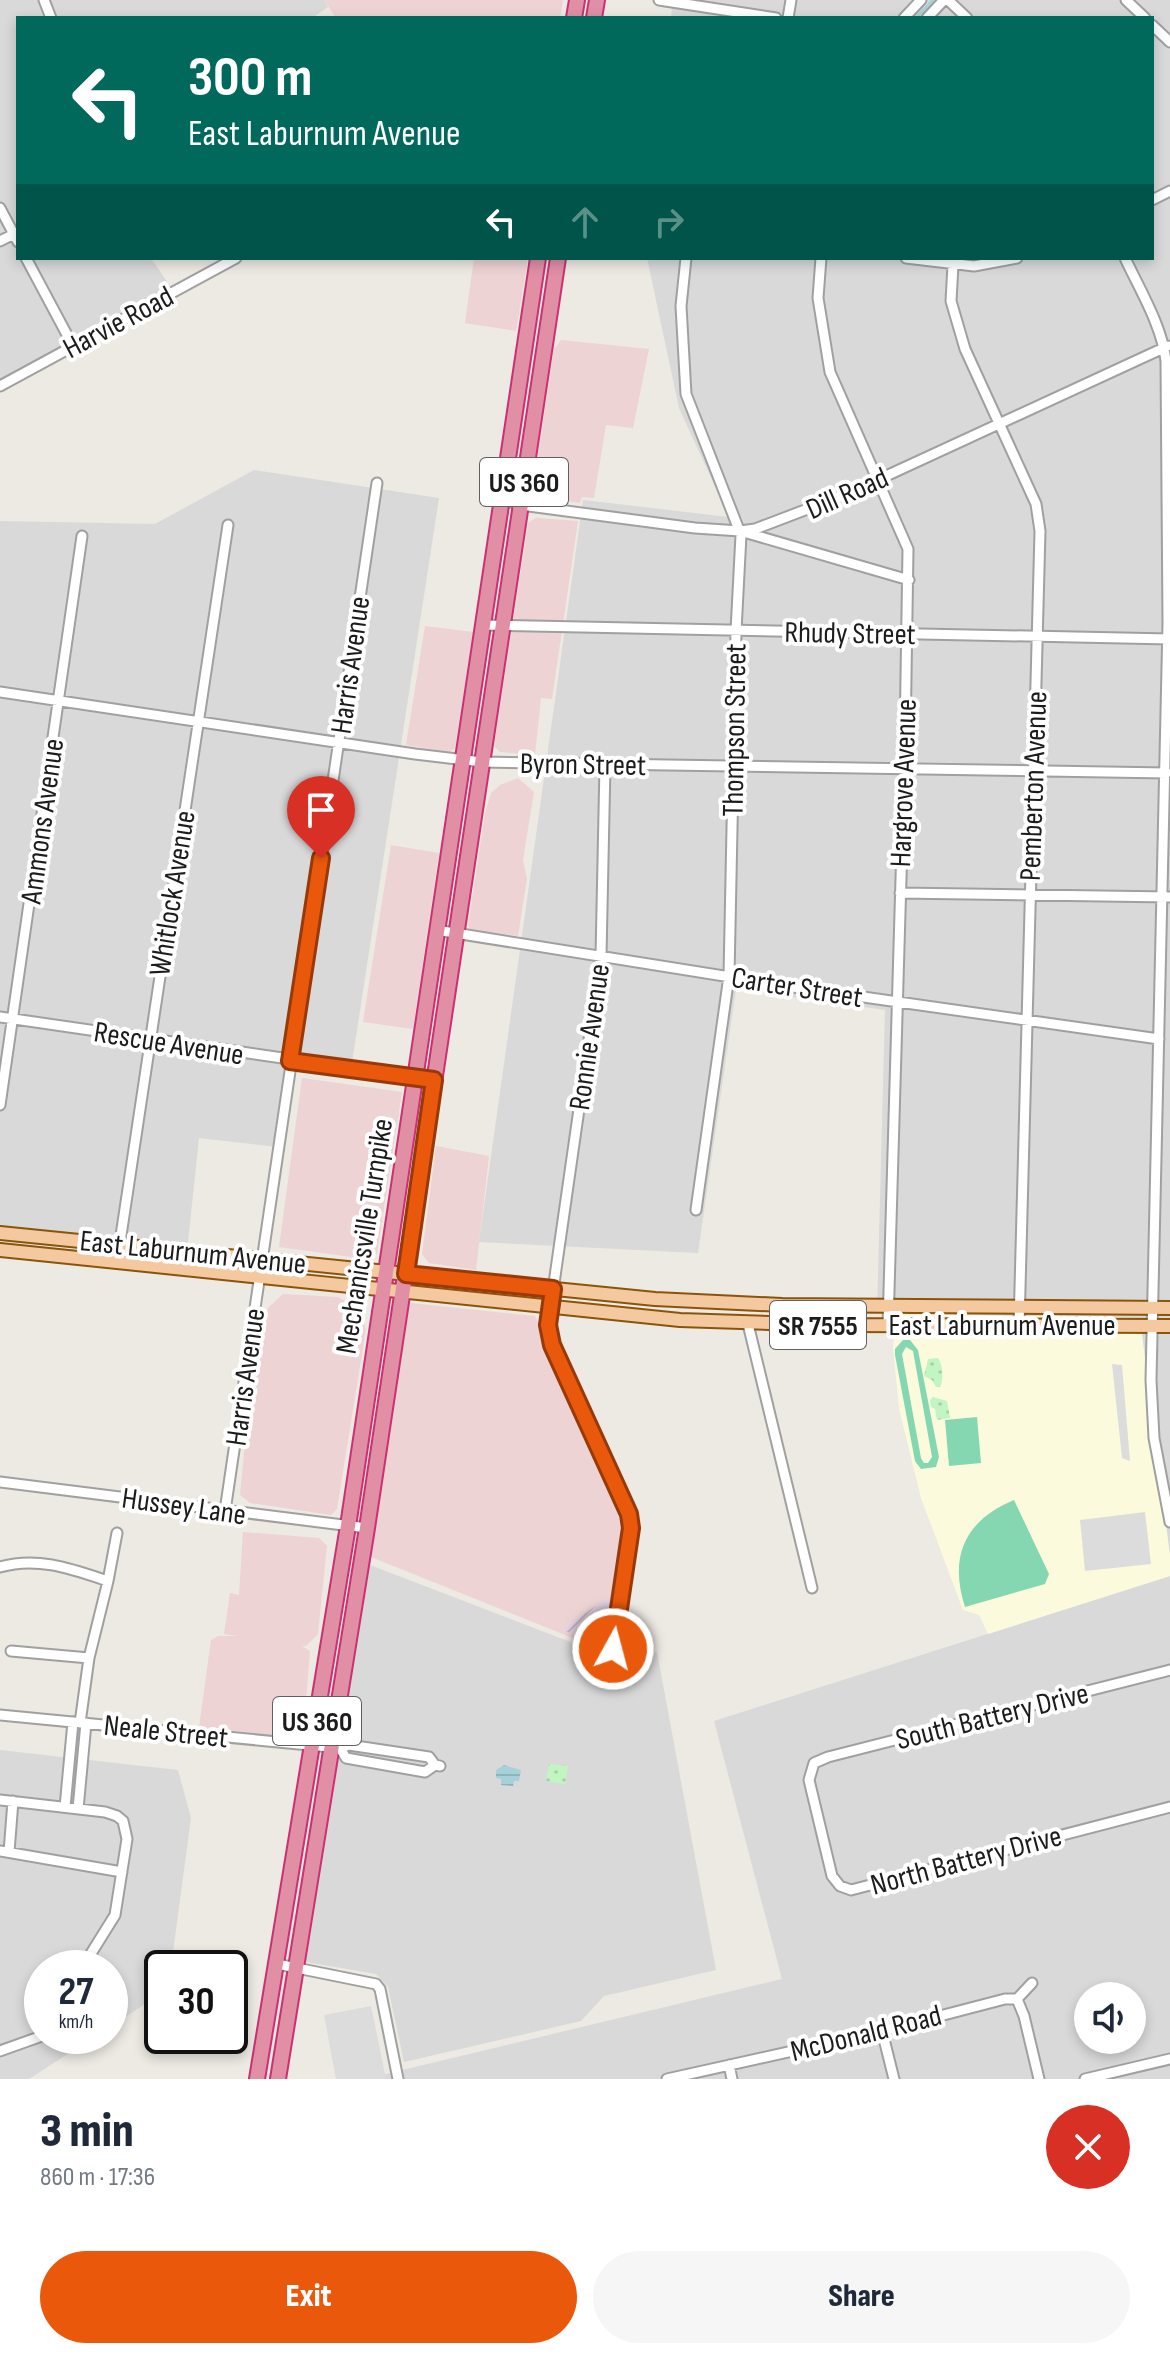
<!DOCTYPE html>
<html lang="en">
<head>
<meta charset="utf-8">
<style>
	:root { --surface:#fff; --page:#f6f6f7; --text:#1f2937; --muted:#747a83; --accent:#ea580c }
	body { margin:0; font-family:"Sofia Sans Condensed",sans-serif; background:var(--page); color:var(--text); height:100vh; display:flex; flex-direction:column; font-size:30px; white-space:nowrap }
	* { box-sizing:border-box; margin:0 }
	p { font-size:26px; color:var(--muted) }
	.icon { flex:none; width:44px; height:44px; fill:none; stroke:currentColor; stroke-width:2; stroke-linecap:round; stroke-linejoin:round }
	.map { position:relative; height:2079px; overflow:hidden }
	.sheet { display:flex; flex-direction:column; background:var(--surface); flex:1 }
	.sheet>* { flex:none }
	.guide { position:absolute; left:16px; top:16px; width:1138px; height:244px; border-radius:0px; box-shadow:0 4px 12px #0003; background:#00695c; color:#fff; overflow:hidden }
	.buttons { position:absolute; left:1074px; top:1982px; display:grid; gap:16px }
	.buttons a { display:grid; place-items:center; width:72px; height:72px; border-radius:50%; background:var(--surface); box-shadow:0 4px 12px #0003; font-size:40px }
	.speed { position:absolute; left:24px; top:1950px; display:flex; gap:16px; font-size:40px; font-weight:700; text-align:center }
	.speed>* { display:grid; place-content:center; width:104px; height:104px; border-radius:50%; background:var(--surface); box-shadow:0 4px 12px #0003; line-height:1 }
	.speed small { font-size:20px; font-weight:400 }
	.speed .limit { border:4px solid #111; border-radius:12px; background:#fff; color:#111 }
	.pin { position:absolute; display:grid; place-items:center; width:68px; height:68px; color:#fff; margin:-82px -34px; border-radius:50% 50% 50% 0; rotate:-45deg; box-shadow:0 0 8px #0007 }
	.pin .icon { rotate:45deg }
	.me { position:absolute; width:88px; margin:-44px; rotate:7deg; stroke-linejoin:round; filter:drop-shadow(0 0 6px #0008) }
	.turn { display:flex; align-items:center; gap:28px; height:168px; padding:0 40px; font-size:36px }
	.turn .icon { width:104px; height:104px; stroke-width:2.5 }
	.turn b { display:block; font-size:56px; line-height:68px }
	.lanes { display:flex; align-items:center; height:76px; padding:0 40px; background:#0003; justify-content:center; gap:40px; direction:ltr }
	.lanes .off { opacity:.35 }
	.round { display:grid; place-items:center; flex:none; width:84px; height:84px; border-radius:42px; background:var(--page) }
	.overview { display:flex; align-items:center; justify-content:space-between; height:136px; padding:0 40px }
	h1 { font-size:48px; font-weight:800; line-height:60px }
	.button { display:flex; gap:16px; margin-top:auto; padding:16px 40px }
	.button a { flex:1; height:92px; border-radius:48px; background:var(--accent); color:#fff; font-size:32px; font-weight:800; line-height:92px; text-align:center }
	.button a+a { background:var(--page); color:var(--text) }
	.map>svg:first-child { display:block }
	.residential { fill:#dad9d9; fill-rule:evenodd }
	.commercial { fill:#edd3d4 }
	.industrial { fill:url(#industrial-furrows) }
	.education { fill:#fcfadc }
	.park { fill:url(#park-dots) }
	.pitch { fill:#85d7b1; fill-rule:evenodd }
	.parking { fill:#dcdcdc }
	.water { fill:url(#water-rules) }
	.lines { fill:none; stroke-linecap:round; stroke-linejoin:round }
	.stream { stroke:#a6d1d8; stroke-width:3 }
	.minor-casing { stroke:#a0a0a0; stroke-width:13 }
	.major-casing { stroke:#8a550a; stroke-width:16 }
	.highway-casing { stroke:#cb3072; stroke-width:18 }
	.minor { stroke:#fff; stroke-width:9 }
	.major { stroke:#f5c9a0; stroke-width:12 }
	.highway { stroke:#e08fa5; stroke-width:14 }
	.route-casing { stroke:#983908; stroke-width:20 }
	.route { stroke:#ea580c; stroke-width:14 }
	.labels { text-anchor:middle; stroke-width:8; stroke-linejoin:round; paint-order:stroke }
	.shield { fill:#fff; stroke:#606060; stroke-width:2 }
	.shield-label { font-size:28px; font-weight:bold; fill:#1c1c1c }
	.street-label { font-size:30px; fill:#1c1c1c; stroke:#fff }
</style>
</head>
<body>
<div class="map">
<svg width="1170" height="2079" viewBox="0 0 1170 2079">
	<defs>
		<pattern id="industrial-furrows" width="10" height="10" patternUnits="userSpaceOnUse" patternTransform="scale(2)"><rect width="10" height="10" fill="#e6d5e4"/><path d="M-1 1l2-2M0 10L10 0M9 11l2-2" fill="none" stroke="#c5b6c3"/></pattern>
		<pattern id="park-dots" width="8" height="8" patternUnits="userSpaceOnUse" patternTransform="scale(2)"><rect width="8" height="8" fill="#c2f5c2"/><path d="M2 2h.1M6 6h.1" fill="none" stroke="#a6d1a6" stroke-width="1.8" stroke-linecap="round"/></pattern>
		<pattern id="water-rules" width="6" height="5" patternUnits="userSpaceOnUse" patternTransform="scale(2)"><rect width="6" height="5" fill="#a6d1d8"/><path d="M0 2.5h6" fill="none" stroke="#8eb3b9"/></pattern>
	</defs>
	<rect width="100%" height="100%" fill="#ede9e3"/>
	<!-- residential -->
	<path class="residential" d="M0,0H324L328,7L312,18H18V258H151L174,292L0,385Z
		M673,0H1170V1556L1139,1318L877,1313L885,1010L736,989L698,1253L479,1242L583,500L729,517L679,408L647,258H1152V18H671Z
		M254,470L439,498L351,1069L290,1061L278,1147L199,1138L186,1261L0,1233V521L155,524Z
		M370,1565L615,1659L657,1652L716,1970L604,1996L581,2021L404,2062L388,1987L376,1974L306,1962Z
		M1170,1576V2079H365L782,1979L714,1721ZM1088,1996H1132V2040H1088Z
		M0,1750L178,1770L191,1818L171,1967L162,1968V1981L145,2004L110,2027V1968H42V2036H96L29,2079H0Z"/>
	<!-- commercial -->
	<path class="commercial" d="M324,0H563L560,18H336Z
		M474,258H528L516,331L465,323Z
		M561,340L649,349L633,428L606,425L594,498L582,497L580,503L532,496L554,349Z
		M536,518L578,521L552,699L541,698L535,755L500,752L494,746L528,523Z
		M425,626L473,632L455,748L449,752L406,745Z
		M518,778L534,792L523,860L527,879L518,936L470,929L468,925L485,813L491,793L500,785Z
		M391,845L439,853L413,1029L363,1022Z
		M302,1078L402,1092L377,1254L366,1259L279,1247Z
		M436,1146L489,1156L476,1270L429,1263L422,1254Z
		M283,1294L338,1297L349,1303L362,1316L366,1329L337,1509L331,1515L250,1503L240,1495L249,1401L268,1308Z
		M392,1301L535,1316L622,1510L625,1528L605,1651L356,1551Z
		M243,1532L319,1538L327,1546L318,1634L306,1646H302L310,1651L306,1701L301,1726L292,1737L199,1727L211,1640L218,1636H237L224,1634L230,1593L239,1595Z"/>
	<!-- industrial -->
	<path class="industrial" d="M608,1597H613L605,1645L562,1630Z"/>
	<!-- education -->
	<path class="education" d="M897,1314L1140,1318L1170,1556V1576L988,1634L979,1615L963,1610L921,1498L899,1409L893,1347Z"/>
	<!-- park -->
	<path class="park" d="M938,1358C943,1365 944,1380 940,1387H936L932,1380L924,1376L928,1359Z
		M933,1397L947,1401L950,1418L937,1420L935,1409L931,1407L930,1400Z
		M549,1764L568,1766L565,1784L546,1781Z"/>
	<!-- pitch -->
	<path class="pitch" d="M903,1340H910L918,1350L939,1457L936,1467L921,1469L915,1461L895,1355V1349ZM906,1347L913,1351L932,1457L928,1463H924L921,1458L902,1354Z
		M977,1417L981,1463L949,1466L945,1420Z
		M1014,1500L1049,1574L1045,1584L965,1607C949,1557 964,1521 1014,1500Z"/>
	<!-- parking -->
	<path class="parking" d="M1112,1364L1122,1365L1130,1461L1122,1458Z
		M1145,1512L1151,1564L1085,1571L1080,1520Z
		M371,2006L386,2079H336L324,2015Z"/>
	<!-- water -->
	<path class="water" d="M504,1765L521,1770L519,1781H514L513,1786L501,1785V1779L496,1778V1770Z"/>
	<g class="lines">
		<!-- stream -->
		<path class="stream" d="M916,18L933,0"/>
		<!-- minor casing -->
		<g class="minor-casing">
			<path id="minor" d="M44,0L51,18
				M659,0L776,18
				M948,0L967,18
				M1126,0L1145,18
				M788,18L791,0
				M904,18L921,0
				M927,18L944,0
				M1152,25L1170,42
				M1152,200L1170,191
				M0,208L18,242
				M0,241L18,232
				M26,258L73,346
				M686,258L681,306L686,394L741,535L736,631L729,976L696,1210
				M821,258L818,298L830,372L908,549L905,741L888,1325
				M906,258L974,266L1017,258
				M1125,258C1140,290 1162,326 1166,361L1168,623L1151,1380L1154,1438L1170,1522
				M953,265L951,301L965,349L1036,504L1040,531L1019,1326
				M0,386L236,258
				M501,499L521,505L695,528L740,531L755,529L847,494L1168,346
				M747,533L909,580
				M482,625L1170,639
				M0,692L415,754L482,762L1167,773
				M605,765L601,956L548,1325L552,1345L629,1514L631,1528L613,1649
				M900,893L1170,897
				M436,930L793,987L1159,1039
				M0,1017L434,1080
				M0,1105L82,536
				M117,1262L228,525
				M748,1324L812,1588
				M0,1482L367,1528
				M225,1511L377,483
				M0,1567C37,1556 72,1569 108,1581L89,1658L80,1723
				M108,1581L117,1533
				M11,1651L89,1658
				M1170,1670L828,1757L814,1763L809,1780L832,1876L840,1886L851,1890L1170,1807
				M0,1715L340,1748L349,1745L429,1757L435,1765L440,1766
				M340,1748L346,1758L425,1772L435,1765
				M0,1800L105,1812L117,1816L123,1821L127,1839L115,1915L82,1968
				M65,1807L73,1722
				M78,1809L86,1723
				M0,1851L122,1872
				M9,1852L13,1801
				M277,1964L376,1984L380,1989L398,2079
				M1017,1999L1024,2016L1039,2079
				M1017,1999L1032,1983
				M882,2031L894,2079
				M0,2051L42,2036
				M729,2065L732,2079
				M667,2079L882,2031L1005,1999H1017
				M1085,2079L1170,2059"/>
		</g>
		<!-- major casing -->
		<g class="major-casing">
			<path id="major" d="M0,1233L655,1299L782,1305L1170,1308
				M0,1250L680,1320L828,1325L1170,1326"/>
		</g>
		<!-- highway casing -->
		<g class="highway-casing">
			<path id="highway" d="M574,18L577,0
				M594,18L597,0
				M257,2079L348,1526L538,258
				M278,2079L367,1528L558,258"/>
		</g>
		<!-- minor -->
		<use href="#minor" class="minor"/>
		<!-- major -->
		<use href="#major" class="major"/>
		<!-- highway -->
		<use href="#highway" class="highway"/>
	</g>
	<g class="lines">
		<!-- route casing -->
		<g class="route-casing">
			<path id="route" d="M321,858L290,1061L434,1080L406,1274L553,1289L548,1325L552,1345L629,1514L631,1528L613,1649"/>
		</g>
		<!-- route -->
		<use href="#route" class="route"/>
	</g>
	<g class="labels">
		<!-- shield labels -->
		<g class="shield">
			<rect x="480" y="458" width="88" height="48" rx="6"/>
			<rect x="770" y="1301" width="96" height="48" rx="6"/>
			<rect x="273" y="1697" width="88" height="48" rx="6"/>
		</g>
		<g class="shield-label">
			<text x="524" y="492">US 360</text>
			<text x="818" y="1335">SR 7555</text>
			<text x="317" y="1731">US 360</text>
		</g>
		<!-- street labels -->
		<g class="street-label">
			<text transform="translate(118 322) rotate(-28)" y="10">Harvie Road</text>
			<text transform="translate(847 493) rotate(-24)" y="10">Dill Road</text>
			<text transform="translate(850 633) rotate(1)" y="10">Rhudy Street</text>
			<text transform="translate(350 665) rotate(-82)" y="10">Harris Avenue</text>
			<text transform="translate(734 730) rotate(-89)" y="10">Thompson Street</text>
			<text transform="translate(583 764) rotate(1)" y="10">Byron Street</text>
			<text transform="translate(903 783) rotate(-88)" y="10">Hargrove Avenue</text>
			<text transform="translate(1033 786) rotate(-88)" y="10">Pemberton Avenue</text>
			<text transform="translate(42 821) rotate(-82)" y="10">Ammons Avenue</text>
			<text transform="translate(172 893) rotate(-81)" y="10">Whitlock Avenue</text>
			<text transform="translate(797 987) rotate(9)" y="10">Carter Street</text>
			<text transform="translate(589 1037) rotate(-82)" y="10">Ronnie Avenue</text>
			<text transform="translate(169 1043) rotate(9)" y="10">Rescue Avenue</text>
			<text transform="translate(364 1236) rotate(-81)" y="10">Mechanicsville Turnpike</text>
			<text transform="translate(193 1252) rotate(6)" y="10">East Laburnum Avenue</text>
			<text x="1002" y="1335">East Laburnum Avenue</text>
			<text transform="translate(245 1377) rotate(-82)" y="10">Harris Avenue</text>
			<text transform="translate(184 1506) rotate(8)" y="10">Hussey Lane</text>
			<text transform="translate(992 1716) rotate(-14)" y="10">South Battery Drive</text>
			<text transform="translate(166 1731) rotate(6)" y="10">Neale Street</text>
			<text transform="translate(966 1860) rotate(-15)" y="10">North Battery Drive</text>
			<text transform="translate(866 2033) rotate(-14)" y="10">McDonald Road</text>
		</g>
	</g>
</svg>
<div class="buttons">
<a><svg class="icon" aria-label="sound" viewBox="0 0 24 24"><path d="M4 9h4l5-4v14l-5-4H4zM17 9q2 3 0 6"/></svg></a>
</div>
<div class="speed"><div>27<small>km/h</small></div><div class="limit">30</div></div>
<div class="pin" style="left:321px;top:858px;background:#d93025"><svg class="icon" aria-label="arrive" viewBox="0 0 24 24"><path d="M6 21V4h12l-3 4 3 4H6"/></svg></div>
<svg class="me" style="left:613px;top:1649px" viewBox="-20 -20 40 40"><circle r="17" fill="#ea580c" stroke="#fff" stroke-width="3"/><path d="M0-11L8 9 0 5-8 9z" fill="#fff"/></svg>
<div class="guide">
<div class="turn"><svg class="icon" aria-label="left" viewBox="0 0 24 24"><path d="M17 20v-9H6M10 6l-5 5 5 5"/></svg><div><b>300 m</b>East Laburnum Avenue</div></div>
<div class="lanes"><svg class="icon" aria-label="left" viewBox="0 0 24 24"><path d="M17 20v-9H6M10 6l-5 5 5 5"/></svg><svg class="icon off" aria-label="ahead" viewBox="0 0 24 24"><path d="M12 20V5M6 11l6-6 6 6"/></svg><svg class="icon off" aria-label="right" viewBox="0 0 24 24"><path d="M7 20v-9h11M14 6l5 5-5 5"/></svg></div>
</div>
</div>
<section class="sheet">
<div class="overview"><div><h1>3 min</h1><p>860 m · 17:36</p></div><a class="round" style="background:#d93025;color:#fff"><svg class="icon" aria-label="close" viewBox="0 0 24 24"><path d="M6 6l12 12M18 6L6 18"/></svg></a></div>
<div class="button"><a>Exit</a><a>Share</a></div>
</section>
</body>
</html>
